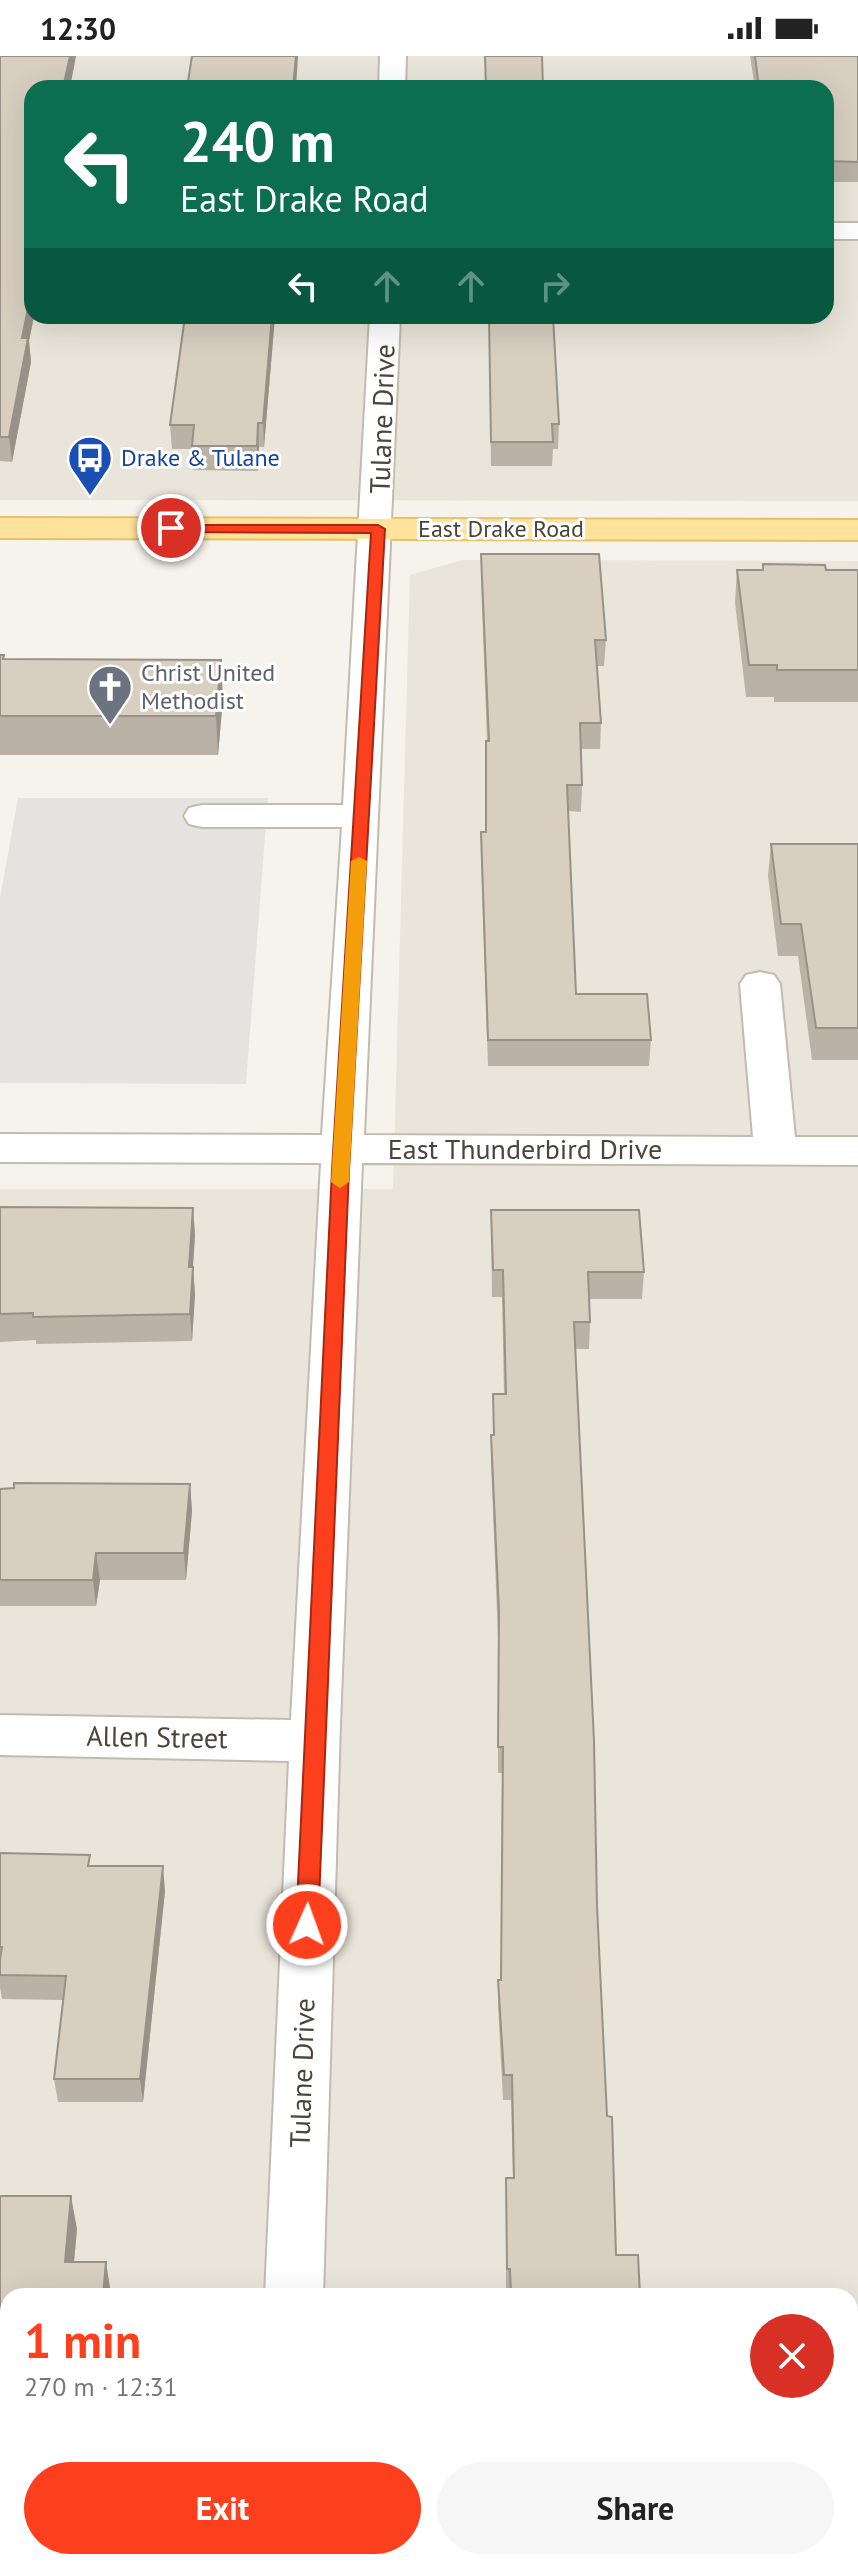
<!DOCTYPE html>
<html lang="en">
<head>
<meta charset="utf-8">
<style>
	:root { --surface:#fff; --page:#f6f6f6; --text:#222; --muted:#767676; --accent:#fc3f1d }
	body { margin:0; font-family:"PT Sans",sans-serif; background:var(--page); color:var(--text); height:100vh; display:flex; flex-direction:column; font-size:30px; white-space:nowrap }
	* { box-sizing:border-box; margin:0 }
	p { font-size:26px; color:var(--muted) }
	.icon { flex:none; width:44px; height:44px; fill:none; stroke:currentColor; stroke-width:2; stroke-linecap:round; stroke-linejoin:round }
	.map { position:relative; flex:1; overflow:hidden }
	.drawer { position:absolute; left:0px; top:2232px; width:858px; height:282px; display:flex; flex-direction:column; background:var(--surface); border-radius:24px 24px 0 0; box-shadow:0 8px 32px #0002 }
	.drawer>* { flex:none }
	.hud { position:absolute; left:24px; top:24px; width:810px; height:244px; border-radius:24px; box-shadow:0 8px 32px #0002; background:#0b6e4f; color:#fff; overflow:hidden }
	.pin { position:absolute; display:grid; place-items:center; width:68px; height:68px; color:#fff; margin:-34px; border:4px solid #fff; border-radius:50%; box-shadow:0 2px 8px #0007 }
	.me { position:absolute; width:88px; margin:-44px; rotate:2deg; stroke-linejoin:round; filter:drop-shadow(0 0 6px #0008) }
	.turn { display:flex; align-items:center; gap:28px; height:168px; padding:0 24px; font-size:36px }
	.turn .icon { width:104px; height:104px; stroke-width:2.5 }
	.turn b { display:block; font-size:56px; line-height:68px }
	.lanes { display:flex; align-items:center; height:76px; padding:0 24px; background:#0003; justify-content:center; gap:40px; direction:ltr }
	.lanes .off { opacity:.35 }
	.round { display:grid; place-items:center; flex:none; width:84px; height:84px; border-radius:42px; background:var(--page) }
	.headline { display:flex; align-items:center; justify-content:space-between; height:136px; padding:0 24px }
	h1 { font-size:48px; font-weight:600; line-height:60px; color:var(--accent) }
	.primary-button { display:flex; gap:16px; margin-top:auto; padding:16px 24px }
	.primary-button a { flex:1; height:92px; border-radius:48px; background:var(--accent); color:#fff; font-size:32px; font-weight:600; line-height:92px; text-align:center }
	.primary-button a+a { background:var(--page); color:var(--text) }
	.status { display:flex; justify-content:space-between; align-items:center; height:56px; padding:0 40px; background:var(--surface); direction:ltr }
	.status svg { height:22px; fill:currentColor }
	.map>svg:first-child { display:block }
	.residential { fill:#eae5da; fill-rule:evenodd }
	.parking { fill:#e5e3e0 }
	.lines { fill:none; stroke-linecap:round; stroke-linejoin:round }
	.minor-casing { stroke:#c2bbae; stroke-width:4 }
	.major-casing { stroke:#e6c16a; stroke-width:4 }
	.minor { fill:#fff; fill-rule:evenodd }
	.major { fill:#ffe39c; fill-rule:evenodd }
	.wall { fill:#bab2a6 }
	.shaded-wall { fill:#979187 }
	.building { fill:#d8cfc1; stroke:#979187; stroke-width:2 }
	.route { fill:#fc3f1d; stroke:#a42913; stroke-width:2 }
	.slow { fill:#f59e0b }
	.labels { text-anchor:middle; stroke-width:6; stroke-linejoin:round; paint-order:stroke }
	.far-transit-label { font-size:24px; fill:#164399; stroke:#fff; text-anchor:start }
	.far-street-label { font-size:24px; fill:#4b4439; stroke:#fff }
	.far-worship-label { font-size:24px; fill:#5b616d; stroke:#fff; text-anchor:start }
	.street-label { font-size:28px; fill:#4b4439; stroke:#fff }
</style>
</head>
<body>
<div class="status"><b>12:30</b><svg viewBox="0 0 49 12"><path d="M0 12V9h3v3zM5 12V6h3v6zM10 12V3h3v9zM15 12V0h3v12zM26 1h20v11H26zM47 4h2v5h-2z"/></svg></div>
<div class="map">
<svg width="858" height="2513" viewBox="0 0 858 2513">
	<rect width="100%" height="100%" fill="#f6f3ec"/>
	<!-- residential -->
	<path class="residential" d="M0,0H858V445L0,444ZM32,32H826V260H32Z
		M462,504L858,505V2513H0V1133H393L410,519ZM8,2240H850V2506H8Z"/>
	<!-- parking -->
	<path class="parking" d="M18,742H268L246,1028L0,1027V842Z"/>
	<g class="lines">
		<!-- minor casing -->
		<g class="minor-casing">
			<path id="minor" d="M380,0H406L405,32H379Z
				M826,167H858V183H826Z
				M370,260H400L364,1079L753,1081L740,928L746,919L760,916L774,919L780,928L795,1081H858V1109L362,1107L340,1668L323,2240H265L289,1705L0,1699V1659L291,1664L321,1107L0,1106V1078L322,1079L342,771H202L189,768L184,760L189,752L202,749H343Z
				M255,2506H317L316,2513H254Z"/>
		</g>
		<!-- major casing -->
		<g class="major-casing">
			<path id="major" d="M0,462L858,464V484L0,482Z"/>
		</g>
		<!-- minor -->
		<use href="#minor" class="minor"/>
		<!-- major -->
		<use href="#major" class="major"/>
	</g>
	<!-- wall -->
	<path class="wall" d="M0,0L32,32V260H34L29,285L31,306L12,406L0,405Z
		M750,0H858V126H826V32H755Z
		M275,260L264,391H259L258,415L193,414L192,393H172L170,369Z
		M489,260H553L559,368L558,393H553L552,410H491Z
		M481,498L606,584L604,610H597L601,667L600,693H581L582,729L581,756L568,755L576,938L651,984L649,1010H488L481,802V776H485L487,685L481,523Z
		M763,508L826,514H858V646H774V641H746L735,546L737,514H762Z
		M0,599L4,603L223,642L218,699H0Z
		M771,788H858V1004H812L798,900H778L768,820Z
		M0,1151L193,1152L195,1179L193,1211L195,1238L192,1285L36,1288V1284L0,1286Z
		M491,1154L644,1216L642,1243H589L590,1266L589,1293H575L597,1850L607,2060L616,2199L640,2240H509V2236H506V2122H513L511,2044H503L498,1949V1924H501L502,1717H498V1582L491,1406V1379H493V1338H504L502,1241H492Z
		M190,1428L192,1455L186,1524H100L96,1550H0V1433Z
		M0,1797L92,1810L165,1835L143,2046H58L54,2023L63,1944L2,1943L0,1931Z
		M0,2140L77,2173L74,2206L111,2238L110,2240H8V2347H6L4,2360H0Z"/>
	<!-- shaded-wall -->
	<path class="shaded-wall" d="M70,0H76L70,32H63Z
		M296,0H298L296,32H293Z
		M32,232V260H34L29,285L31,306L12,406L9,381L22,282Z
		M272,260H275L264,391L263,367Z
		M258,367L259,391L258,415L257,390Z
		M221,604L223,642L218,699L216,660Z
		M193,1152L195,1179L191,1238L189,1211Z
		M193,1211L195,1238L192,1285L190,1258Z
		M190,1428L192,1455L186,1524L184,1497Z
		M96,1497L100,1524L96,1550L93,1524Z
		M163,1810L165,1835L143,2046L140,2023Z
		M71,2140L77,2173L71,2238L65,2206Z
		M106,2206L111,2238L110,2240H103Z
		M0,2320L6,2347L4,2360L0,2340Z"/>
	<!-- building -->
	<path class="building" d="M0,0H70L63,32H32V58L29,59L32,62V232L22,282H28L9,381H0Z
		M192,0H296L293,32H187Z
		M485,0H542L543,32H486Z
		M755,0H858V106L826,105V32H759Z
		M185,260H272L263,367H258L257,390H192L194,369H170Z
		M489,260H553L559,368H552L553,386H491Z
		M481,498H599L606,584H595L601,667H580L582,729H567L576,938H647L651,984H488L481,776H486V685H489Z
		M763,508L825,509L826,514H858V614H777V609H749L737,514H763Z
		M0,599H4L3,603L221,604L216,660H0Z
		M771,788H858V972H816L801,868H781Z
		M0,1151L193,1152L189,1211H193L190,1258L33,1261V1257L0,1258Z
		M491,1154H639L644,1216H588L590,1266H574L594,1685L597,1850L607,2060L612,2061L616,2199H638L640,2240H511L510,2213H507L506,2122H514L512,2019H504L498,1924H501L503,1691H498L499,1556L491,1379H494L493,1338H506L503,1214H493Z
		M14,1427L190,1428L184,1497H96L93,1524H0V1433L14,1432Z
		M0,1797L90,1799L88,1810H163L140,2023H54L66,1920L0,1919V1904L2,1891H0Z
		M0,2140H71L65,2206H106L103,2240H8V2316H0Z
		M516,2506H626V2513H516Z"/>
	<!-- route -->
	<path class="route" d="M166,469H378L385,473L349,1114L318,1869L315,1876L307,1878L299,1876L296,1869L332,1114L371,477L171,476L164,472Z"/>
	<!-- slow -->
	<path class="slow" d="M359,801L367,805L349,1126L340,1132L331,1126L351,805Z"/>
	<!-- icons -->
	<defs>
		<g id="bus-pin" transform="scale(2.3)"><path d="M0 17L-7.5 6A9.5 9.5 0 1 1 7.5 6Z" fill="#1a4fb4" stroke="#fff"/><path d="M-5-6H5V4H4V6H2V4H-2V6H-4V4H-5ZM-3.5-4V0h7V-4ZM-3.5 1.2v1.5H-2V1.2ZM2 1.2v1.5H3.5V1.2Z" fill="#fff"/></g>
		<g id="church-pin" transform="scale(2.3)"><path d="M0 17L-7.5 6A9.5 9.5 0 1 1 7.5 6Z" fill="#6b7280" stroke="#fff"/><path d="M-1.2-6h2.4v3.5h3.3v2.4h-3.3V6h-2.4V-.1h-3.3v-2.4h3.3Z" fill="#fff"/></g>
	</defs>
	<g fill-rule="evenodd">
		<use href="#bus-pin" x="90" y="402"/>
		<use href="#church-pin" x="110" y="631"/>
	</g>
	<g class="labels">
		<!-- far-transit labels -->
		<g class="far-transit-label">
			<text x="121" y="410">Drake &amp; Tulane</text>
		</g>
		<!-- far-street labels -->
		<g class="far-street-label">
			<text x="501" y="481">East Drake Road</text>
		</g>
		<!-- far-worship labels -->
		<g class="far-worship-label">
			<text x="141" y="625">Christ United<tspan x="141" dy="28">Methodist</tspan></text>
		</g>
		<!-- street labels -->
		<g class="street-label">
			<text transform="translate(382 363) rotate(-88)" y="10">Tulane Drive</text>
			<text x="525" y="1103">East Thunderbird Drive</text>
			<text transform="translate(157 1681) rotate(1)" y="10">Allen Street</text>
			<text transform="translate(302 2017) rotate(-88)" y="10">Tulane Drive</text>
		</g>
	</g>
</svg>
<div class="pin" style="left:171px;top:472px;background:#d93025"><svg class="icon" aria-label="arrive" viewBox="0 0 24 24"><path d="M6 21V4h12l-3 4 3 4H6"/></svg></div>
<svg class="me" style="left:307px;top:1869px" viewBox="-20 -20 40 40"><circle r="17" fill="#fc3f1d" stroke="#fff" stroke-width="3"/><path d="M0-11L8 9 0 5-8 9z" fill="#fff"/></svg>
<div class="hud">
<div class="turn"><svg class="icon" aria-label="left" viewBox="0 0 24 24"><path d="M17 20v-9H6M10 6l-5 5 5 5"/></svg><div><b>240 m</b>East Drake Road</div></div>
<div class="lanes"><svg class="icon" aria-label="left" viewBox="0 0 24 24"><path d="M17 20v-9H6M10 6l-5 5 5 5"/></svg><svg class="icon off" aria-label="ahead" viewBox="0 0 24 24"><path d="M12 20V5M6 11l6-6 6 6"/></svg><svg class="icon off" aria-label="ahead" viewBox="0 0 24 24"><path d="M12 20V5M6 11l6-6 6 6"/></svg><svg class="icon off" aria-label="right" viewBox="0 0 24 24"><path d="M7 20v-9h11M14 6l5 5-5 5"/></svg></div>
</div>
<section class="drawer">
<div class="headline"><div><h1>1 min</h1><p>270 m · 12:31</p></div><a class="round" style="background:#d93025;color:#fff"><svg class="icon" aria-label="close" viewBox="0 0 24 24"><path d="M6 6l12 12M18 6L6 18"/></svg></a></div>
<div class="primary-button"><a>Exit</a><a>Share</a></div>
</section>
</div>
</body>
</html>
